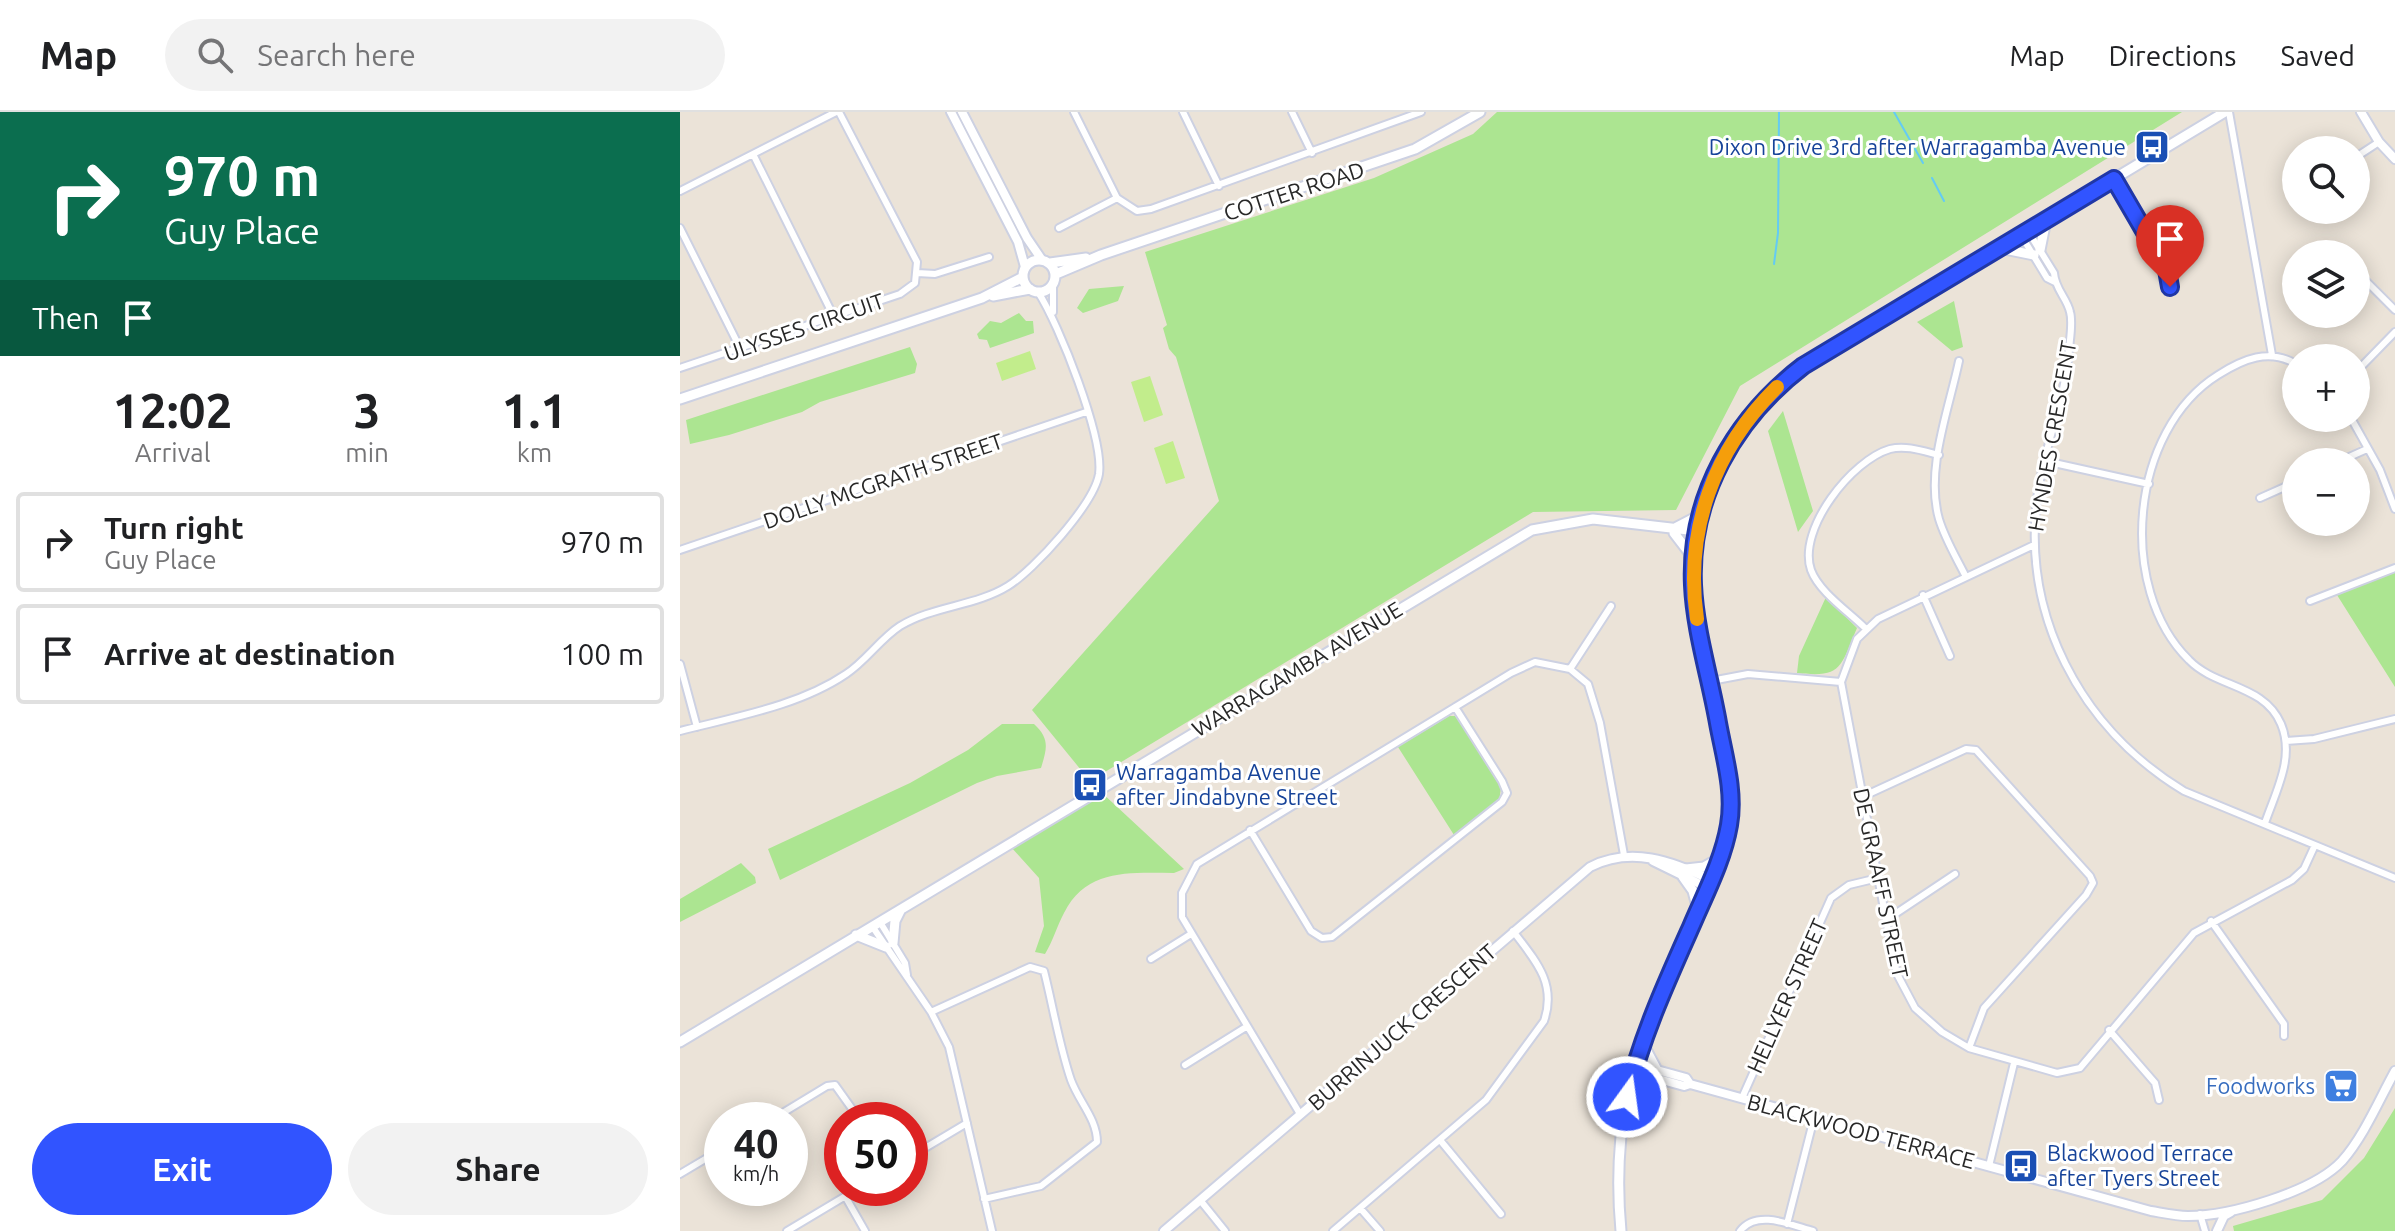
<!DOCTYPE html>
<html lang="en">
<head>
<meta charset="utf-8">
<style>
	:root { --surface:#fff; --page:#f2f2f2; --text:#202124; --muted:#757577; --line:#e0e0e0; --accent:#3154ff }
	body { margin:0; font-family:Ubuntu,sans-serif; background:var(--page); color:var(--text); height:100vh; display:flex; flex-direction:column; font-size:30px; white-space:nowrap }
	* { box-sizing:border-box; margin:0 }
	p { font-size:26px; color:var(--muted) }
	.icon { flex:none; width:44px; height:44px; fill:none; stroke:currentColor; stroke-width:2; stroke-linecap:round; stroke-linejoin:round }
	.map { position:relative; flex:1; overflow:hidden }
	.sheet { display:flex; flex-direction:column; background:var(--surface); width:680px }
	.sheet>* { flex:none }
	.hud { background:#0b6e4f; color:#fff; overflow:hidden }
	.controls { position:absolute; left:1602px; top:24px; display:grid; gap:16px }
	.controls a { display:grid; place-items:center; width:88px; height:88px; border-radius:50%; background:var(--surface); box-shadow:0 4px 20px #0003; font-size:40px }
	.speed { position:absolute; left:24px; top:990px; display:flex; gap:16px; font-size:40px; font-weight:700; text-align:center }
	.speed>* { display:grid; place-content:center; width:104px; height:104px; border-radius:50%; background:var(--surface); box-shadow:0 4px 20px #0003; line-height:1 }
	.speed small { font-size:20px; font-weight:400 }
	.speed .limit { border:12px solid #d22; background:#fff; color:#111 }
	.pin { position:absolute; display:grid; place-items:center; width:68px; height:68px; color:#fff; margin:-82px -34px; border-radius:50% 50% 50% 0; rotate:-45deg; box-shadow:0 0 8px #0007 }
	.pin .icon { rotate:45deg }
	.me { position:absolute; width:88px; margin:-44px; rotate:14deg; stroke-linejoin:round; filter:drop-shadow(0 0 6px #0008) }
	.turn { display:flex; align-items:center; gap:28px; height:168px; padding:0 32px; font-size:36px }
	.turn .icon { width:104px; height:104px; stroke-width:2.5 }
	.turn b { display:block; font-size:56px; line-height:68px }
	.then { display:flex; align-items:center; height:76px; padding:0 32px; background:#0003; gap:16px; font-size:30px }
	.eta { display:flex; justify-content:space-evenly; align-items:center; height:136px; text-align:center }
	.eta b { font-size:48px; font-weight:700; line-height:56px }
	.action { display:flex; gap:16px; margin-top:auto; padding:16px 32px }
	.action a { flex:1; height:92px; border-radius:48px; background:var(--accent); color:#fff; font-size:32px; font-weight:700; line-height:92px; text-align:center }
	.action a+a { background:var(--page); color:var(--text) }
	ul { padding:0; list-style:none }
	li { display:flex; align-items:center; gap:24px; height:100px; margin:0 16px 12px; padding:0 16px; border:4px solid var(--line); border-radius:8px }
	li div { flex:1 }
	li b { display:block; font-size:30px }
	li em { font-style:normal }
	header { display:flex; align-items:center; gap:48px; box-sizing:border-box; height:112px; padding:0 40px; background:var(--surface); border-bottom:2px solid var(--line) }
	header strong { font-size:38px }
	nav { display:flex; gap:44px; margin-inline-start:auto; font-size:28px }
	.search { width:560px; height:72px; background:var(--page); display:flex; align-items:center; gap:20px; box-sizing:border-box; padding:0 28px; border-radius:44px; color:var(--muted); font-size:30px }
	main { display:flex; flex:1; min-height:0 }
	.map>svg:first-child { display:block }
	.green { fill:#ace591 }
	.pitch { fill:#c2ed8c }
	.lines { fill:none; stroke-linecap:round; stroke-linejoin:round }
	.stream { stroke:#64cbf4; stroke-width:2 }
	.minor-casing { stroke:#cdd1e2; stroke-width:10 }
	.tertiary-casing { stroke:#cdd1e2; stroke-width:12 }
	.secondary-casing { stroke:#cdd1e2; stroke-width:13 }
	.minor { stroke:#fff; stroke-width:6 }
	.tertiary { stroke:#fff; stroke-width:8 }
	.secondary { stroke:#fff; stroke-width:9 }
	.route-casing { stroke:#2037a6; stroke-width:20 }
	.route { stroke:#3154ff; stroke-width:14 }
	.slow { stroke:#f59e0b; stroke-width:14 }
	.labels { text-anchor:middle; stroke-width:6; stroke-linejoin:round; paint-order:stroke }
	.transit-label { font-size:22px; fill:#164399; stroke:#fff; text-anchor:start }
	.street-label { font-size:22px; fill:#282828; stroke:#fff }
	.shop-label { font-size:22px; fill:#366cbe; stroke:#fff; text-anchor:end }
</style>
</head>
<body>
<header>
<strong>Map</strong>
<div class="search"><svg class="icon" aria-label="search" viewBox="0 0 24 24"><circle cx="10" cy="10" r="6"/><path d="M15 15l6 6"/></svg>Search here</div>
<nav><a>Map</a><a>Directions</a><a>Saved</a></nav>
</header>
<main>
<section class="sheet">
<div class="hud">
<div class="turn"><svg class="icon" aria-label="right" viewBox="0 0 24 24"><path d="M7 20v-9h11M14 6l5 5-5 5"/></svg><div><b>970 m</b>Guy Place</div></div>
<div class="then">Then<svg class="icon" aria-label="arrive" viewBox="0 0 24 24"><path d="M6 21V4h12l-3 4 3 4H6"/></svg></div>
</div>
<div class="eta">
<div><b>12:02</b><p>Arrival</p></div>
<div><b>3</b><p>min</p></div>
<div><b>1.1</b><p>km</p></div>
</div>
<ul>
<li><svg class="icon" aria-label="right" viewBox="0 0 24 24"><path d="M7 20v-9h11M14 6l5 5-5 5"/></svg><div><b>Turn right</b><p>Guy Place</p></div><em>970 m</em></li>
<li><svg class="icon" aria-label="arrive" viewBox="0 0 24 24"><path d="M6 21V4h12l-3 4 3 4H6"/></svg><div><b>Arrive at destination</b></div><em>100 m</em></li>
</ul>
<div class="action"><a>Exit</a><a>Share</a></div>
</section>
<div class="map">
<svg width="1715" height="1119" viewBox="0 0 1715 1119">
	<rect width="100%" height="100%" fill="#ebe3d8"/>
	<!-- green -->
	<path class="green" d="M817,0H1502L1060,274L996,398L853,400L410,669L352,598L539,389L496,245L489,237L483,216L487,213L465,140L694,66L793,22Z
		M444,174L438,189L403,201L397,196L409,177Z
		M1274,189L1283,235L1272,239L1237,210Z
		M339,201L346,209H353L354,221L310,236L307,228L299,227L297,222L310,209L321,211Z
		M230,235L237,252L235,261L140,290L122,300L49,323L10,332L6,308Z
		M1103,299L1133,399L1118,420L1088,319Z
		M1715,458V575L1657,483Z
		M1146,485L1177,516C1160,556 1162,566 1117,561L1119,544Z
		M769,604H775L781,612L821,676L819,689L774,723L718,635Z
		M322,612H354C370,627 367,636 361,656L317,664L297,671L100,768L88,737L230,671L288,638Z
		M420,679L504,757L494,761C450,761 407,756 384,801C377,814 373,829 365,842L355,840L364,814L359,766L330,734Z
		M61,751L75,765L76,771L0,810V787Z
		M1715,996V1119H1554L1553,1114L1642,1088L1684,1046Z"/>
	<!-- pitch -->
	<path class="pitch" d="M350,239L356,257L322,269L316,251Z
		M470,264L483,303L464,310L451,270Z
		M493,329L505,366L486,372L474,336Z"/>
	<g class="lines">
		<!-- stream -->
		<path class="stream" d="M1214,0L1243,51
			M1252,66L1264,89
			M1094,152L1098,121L1099,0"/>
		<!-- minor casing -->
		<g class="minor-casing">
			<path id="minor" d="M394,0L437,86L457,99L471,97L741,0
				M503,0L539,74
				M612,0L632,41
				M1549,0L1592,243
				M73,42L154,205
				M1676,45L1699,30
				M1434,67L1487,158L1490,175
				M0,79L156,0
				M0,116L60,236
				M379,116L437,86
				M1348,119L1374,161C1375,177 1387,186 1390,200C1393,210 1390,226 1389,237C1386,285 1365,332 1358,380C1340,502 1400,616 1504,679L1715,766
				M1341,123L1367,166L1375,170
				M1676,159L1715,198
				M237,161L255,162L309,145
				M373,200V172
				M1279,249C1269,297 1245,358 1259,407C1265,427 1276,445 1285,463
				M0,256L220,182L235,171L237,150L159,0
				M1676,260L1715,220
				M1671,306L1700,358L1715,397
				M1365,349L1469,372
				M1658,350L1687,337
				M1580,386L1616,370
				M1354,433L1198,507L1177,527L1161,570L1212,839L1217,862L1235,896L1262,920L1289,936L1377,961L1400,956L1514,821L1612,768L1624,757L1635,733
				M0,438L406,300
				M1243,483L1270,544
				M1630,489L1715,456
				M1185,516C1169,500 1139,480 1131,458C1117,417 1172,348 1210,337C1226,333 1243,339 1259,343
				M0,552L17,615
				M890,557L931,494
				M1031,569L1068,562L1161,570
				M0,619C54,605 119,594 166,562C186,549 200,527 220,514C253,494 296,494 328,474C354,458 414,392 419,362C424,326 379,212 358,180
				M1606,629L1634,627L1715,607
				M1182,685L1286,637L1296,638L1410,764L1413,771L1406,783L1304,896L1289,936
				M1585,711C1596,679 1615,645 1601,612C1584,572 1536,576 1509,548C1436,476 1450,318 1538,263C1563,247 1589,236 1616,252
				M570,718L631,819L642,826L652,825L822,690L827,681L822,669L775,595
				M1206,808L1275,762
				M1531,809L1604,912V924
				M200,810L225,851L227,863
				M192,814L251,900L269,935L312,1119
				M471,847L511,822
				M251,900L350,855L364,859C373,894 379,933 391,968C399,990 417,1007 417,1030L361,1074L304,1087
				M1429,918L1475,971L1479,988
				M505,953L566,915
				M1062,986L1151,786L1169,773L1198,766
				M620,1002L502,805V781L517,752L831,561L855,550L890,557L908,572L920,611L944,743
				M91,1008L147,974L155,973L180,1008
				M760,1028L821,1102
				M230,1045L287,1011
				M1309,1054L1334,951
				M0,1062L42,1037
				M165,1084L185,1119
				M520,1088L545,1119
				M680,1096L700,1119
				M1520,1102L1525,1119
				M1107,1112L1134,1006
				M107,1119L179,1076
				M653,1119L806,988L864,909C877,871 855,848 833,819
				M1060,1119C1077,1097 1111,1113 1133,1119"/>
		</g>
		<!-- tertiary casing -->
		<g class="tertiary-casing">
			<path id="tertiary" d="M271,0L338,130L345,155
				M282,0L347,126L362,148
				M1681,0L1699,30L1715,47
				M973,749L1028,776
				M955,952L1006,966L1010,972L1471,1099C1483,1101 1496,1104 1508,1104C1550,1104 1633,1080 1662,1049C1684,1024 1699,988 1715,959
				M953,960L1004,974L1010,972
				M484,1119L910,755C951,734 992,749 1031,768
				M1537,1119L1544,1104L1551,1100"/>
		</g>
		<!-- secondary casing -->
		<g class="secondary-casing">
			<path id="secondary" d="M1319,136L1354,143
				M1360,138L1366,108
				M343 164a16 16 0 1 1 32 0a16 16 0 1 1-32 0Z
				M370,151L406,146
				M376,162L421,143L735,37L800,0
				M313,184L350,177
				M0,287L302,186L343,165
				M995,416L1022,402
				M994,421L1014,447
				M1006,757L1024,755L1040,746
				M1003,765L1013,779L1018,798
				M176,823L206,835
				M213,831L215,809L220,799
				M0,930L852,418L913,407L1017,419
				M962,930L977,958
				M947,985L959,974L978,967
				M941,1119C934,1045 943,971 972,902C1002,832 1052,756 1051,678C1018,513 966,375 1123,254L1545,0"/>
		</g>
		<!-- minor -->
		<use href="#minor" class="minor"/>
		<!-- tertiary -->
		<use href="#tertiary" class="tertiary"/>
		<!-- secondary -->
		<use href="#secondary" class="secondary"/>
	</g>
	<g class="lines">
		<!-- route casing -->
		<g class="route-casing">
			<path id="route" d="M947,985C961,926 986,871 1011,815C1025,782 1043,748 1049,713C1055,679 1044,644 1038,611C1030,565 1015,519 1013,473C1009,385 1055,306 1123,254L1434,67L1487,158L1490,175"/>
		</g>
		<!-- route -->
		<use href="#route" class="route"/>
		<!-- slow -->
		<path class="slow" d="M1017,507C1004,419 1034,337 1097,275"/>
	</g>
	<!-- icons -->
	<defs>
		<g id="bus-square" transform="scale(1.8)"><rect x="-9" y="-9" width="18" height="18" rx="4" fill="#1a4fb4" stroke="#fff"/><path d="M-5-6H5V4H4V6H2V4H-2V6H-4V4H-5ZM-3.5-4V0h7V-4ZM-3.5 1.2v1.5H-2V1.2ZM2 1.2v1.5H3.5V1.2Z" fill="#fff"/></g>
		<g id="supermarket-square" transform="scale(1.8)"><rect x="-9" y="-9" width="18" height="18" rx="4" fill="#3f7fe0" stroke="#fff"/><path d="M-6-5.5h2.5l.6 2H6L4.5 2H-2.5L-4.4-4H-6ZM-1.5 3.2a1.3 1.3 0 1 0 .1 0ZM3 3.2a1.3 1.3 0 1 0 .1 0Z" fill="#fff"/></g>
	</defs>
	<g fill-rule="evenodd">
		<use href="#bus-square" x="1472" y="35"/>
		<use href="#bus-square" x="410" y="673"/>
		<use href="#supermarket-square" x="1661" y="974"/>
		<use href="#bus-square" x="1341" y="1054"/>
	</g>
	<g class="labels">
		<!-- transit labels -->
		<g class="transit-label">
			<text x="1446" y="43" text-anchor="end">Dixon Drive 3rd after Warragamba Avenue</text>
			<text x="436" y="668">Warragamba Avenue<tspan x="436" dy="25">after Jindabyne Street</tspan></text>
			<text x="1367" y="1049">Blackwood Terrace<tspan x="1367" dy="25">after Tyers Street</tspan></text>
		</g>
		<!-- street labels -->
		<g class="street-label">
			<text transform="translate(614 79) rotate(-18)" y="8">COTTER ROAD</text>
			<text transform="translate(124 215) rotate(-19)" y="8">ULYSSES CIRCUIT</text>
			<text transform="translate(1372 324) rotate(-80)" y="8">HYNDES CRESCENT</text>
			<text transform="translate(203 369) rotate(-19)" y="8">DOLLY MCGRATH STREET</text>
			<text transform="translate(617 557) rotate(-31)" y="8">WARRAGAMBA AVENUE</text>
			<text transform="translate(1201 771) rotate(78)" y="8">DE GRAAFF STREET</text>
			<text transform="translate(1107 884) rotate(-66)" y="8">HELLYER STREET</text>
			<text transform="translate(722 915) rotate(-41)" y="8">BURRINJUCK CRESCENT</text>
			<text transform="translate(1181 1019) rotate(15)" y="8">BLACKWOOD TERRACE</text>
		</g>
		<!-- shop labels -->
		<g class="shop-label">
			<text x="1635" y="982">Foodworks</text>
		</g>
	</g>
</svg>
<div class="controls">
<a><svg class="icon" aria-label="search" viewBox="0 0 24 24"><circle cx="10" cy="10" r="6"/><path d="M15 15l6 6"/></svg></a>
<a><svg class="icon" aria-label="layers" viewBox="0 0 24 24"><path d="M12 4l9 5-9 5-9-5zM3 14l9 5 9-5"/></svg></a>
<a>+</a>
<a>−</a>
</div>
<div class="speed"><div>40<small>km/h</small></div><div class="limit">50</div></div>
<div class="pin" style="left:1490px;top:175px;background:#d93025"><svg class="icon" aria-label="arrive" viewBox="0 0 24 24"><path d="M6 21V4h12l-3 4 3 4H6"/></svg></div>
<svg class="me" style="left:947px;top:985px" viewBox="-20 -20 40 40"><circle r="17" fill="#3154ff" stroke="#fff" stroke-width="3"/><path d="M0-11L8 9 0 5-8 9z" fill="#fff"/></svg>
</div>
</main>
</body>
</html>
